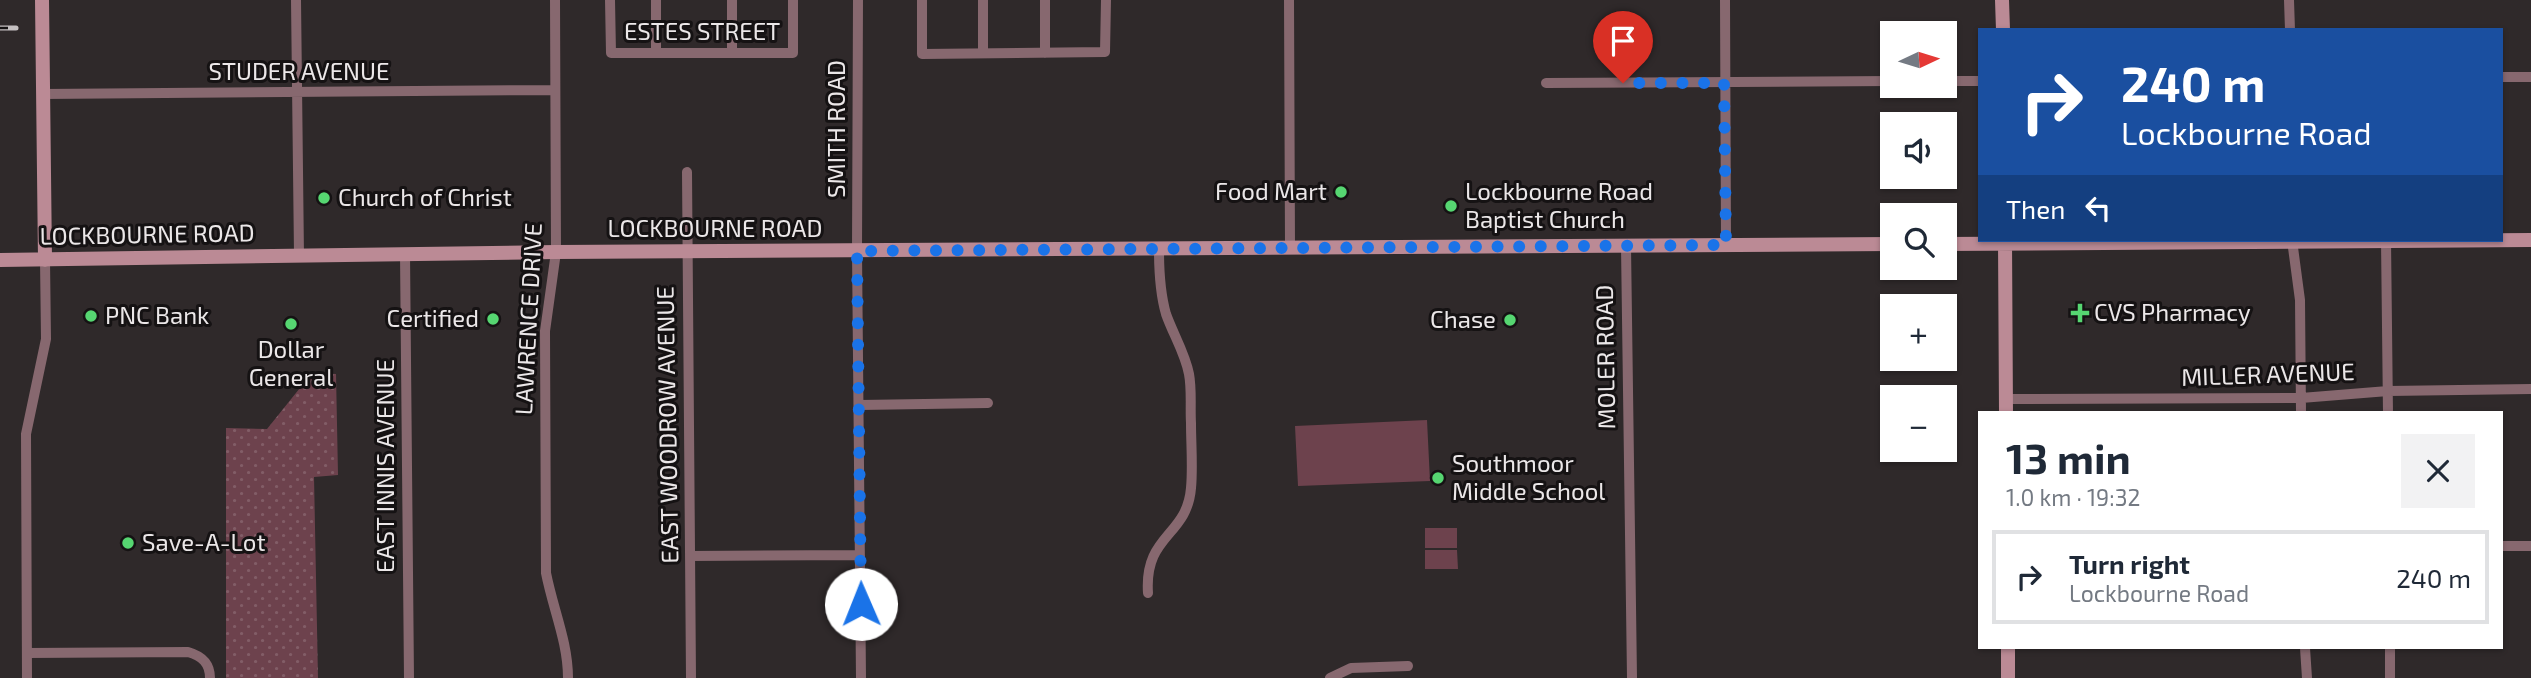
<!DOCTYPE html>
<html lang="en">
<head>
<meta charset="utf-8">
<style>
	:root { --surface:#fff; --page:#f2f2f3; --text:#1f2937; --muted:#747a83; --line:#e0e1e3 }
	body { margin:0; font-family:"Exo 2",sans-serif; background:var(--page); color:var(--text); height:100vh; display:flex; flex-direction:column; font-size:26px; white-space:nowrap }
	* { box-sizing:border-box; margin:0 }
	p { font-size:23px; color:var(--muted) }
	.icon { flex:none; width:38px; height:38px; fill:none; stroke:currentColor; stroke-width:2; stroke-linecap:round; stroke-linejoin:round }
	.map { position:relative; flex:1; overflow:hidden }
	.details { position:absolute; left:1978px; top:411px; width:525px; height:238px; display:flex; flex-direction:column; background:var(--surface); border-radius:0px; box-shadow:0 2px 5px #0004 }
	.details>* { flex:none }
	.guide { position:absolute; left:1978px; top:28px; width:525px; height:214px; border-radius:0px; box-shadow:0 2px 5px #0004; background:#1a4fa0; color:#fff; overflow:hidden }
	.needle { width:46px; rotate:86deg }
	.buttons { position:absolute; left:1880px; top:21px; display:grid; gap:14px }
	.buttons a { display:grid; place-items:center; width:77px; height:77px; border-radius:0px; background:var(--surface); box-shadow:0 2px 5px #0004; font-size:35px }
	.pin { position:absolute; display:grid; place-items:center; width:60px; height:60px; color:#fff; margin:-72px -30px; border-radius:50% 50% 50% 0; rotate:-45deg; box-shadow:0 0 7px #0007 }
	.pin .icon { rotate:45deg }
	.me { position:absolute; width:77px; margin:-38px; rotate:359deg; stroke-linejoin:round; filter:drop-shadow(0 0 5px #0008) }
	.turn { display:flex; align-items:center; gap:24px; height:147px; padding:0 28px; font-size:32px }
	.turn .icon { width:91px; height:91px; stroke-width:2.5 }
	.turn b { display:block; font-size:49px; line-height:60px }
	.then { display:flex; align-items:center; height:66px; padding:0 28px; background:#0003; gap:14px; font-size:26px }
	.round { display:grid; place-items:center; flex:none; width:74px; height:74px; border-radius:0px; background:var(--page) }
	.overview { display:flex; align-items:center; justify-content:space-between; height:119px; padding:0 28px }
	h1 { font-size:42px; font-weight:700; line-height:52px }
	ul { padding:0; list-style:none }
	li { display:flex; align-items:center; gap:21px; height:94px; margin:0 14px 10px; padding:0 14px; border:4px solid var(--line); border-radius:0px }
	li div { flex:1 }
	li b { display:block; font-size:26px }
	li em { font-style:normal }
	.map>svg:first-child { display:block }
	.grass { fill:url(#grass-dots) }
	.garden { fill:#6d424d }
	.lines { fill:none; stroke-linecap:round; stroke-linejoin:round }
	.street { stroke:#87686f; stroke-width:10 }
	.secondary { stroke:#bb8a95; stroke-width:14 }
	.rail-casing { stroke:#c5c0c1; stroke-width:5 }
	.rail { stroke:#151213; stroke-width:2.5; stroke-dasharray:8; stroke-linecap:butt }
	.route { stroke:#1a73e8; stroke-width:12; stroke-dasharray:0 21.6 }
	.poi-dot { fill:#56d671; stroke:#151213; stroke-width:2.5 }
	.labels { text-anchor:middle; stroke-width:6; stroke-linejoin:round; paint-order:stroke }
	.street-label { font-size:24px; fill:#ebe7e8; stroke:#151213 }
	.poi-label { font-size:24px; fill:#ebe7e8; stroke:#151213; text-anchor:start }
</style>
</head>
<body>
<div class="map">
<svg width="2531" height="678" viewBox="0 0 2531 678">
	<defs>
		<pattern id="grass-dots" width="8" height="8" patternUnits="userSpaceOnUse" patternTransform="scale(1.75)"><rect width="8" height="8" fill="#6d424d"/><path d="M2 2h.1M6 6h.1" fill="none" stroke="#825d67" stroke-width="1.8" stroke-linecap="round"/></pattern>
	</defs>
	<rect width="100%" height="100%" fill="#2f292a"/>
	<!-- grass -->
	<path class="grass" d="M312,373L336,374L338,475L314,477L318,678H226V428L267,429Z"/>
	<!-- garden -->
	<path class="garden" d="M1427,420L1430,481L1298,486L1295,426Z
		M1425,528H1457V548H1425Z
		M1425,550H1457L1458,569H1425Z"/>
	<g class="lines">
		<!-- street -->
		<path class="street" d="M296,0L299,255
			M555,0L556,252L545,331L546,573C553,609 568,642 568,678
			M610,0L611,53H793V0
			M858,0L857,251L861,678
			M922,0V54L1105,52L1106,0
			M983,0V53
			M1289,0L1290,248
			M1725,0L1726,245
			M2289,0L2290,30
			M656,53V0
			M732,53V0
			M1045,53V0
			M2501,77H2531
			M1944,81H1979
			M1546,83L1892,81
			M43,94L555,90
			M687,172L691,678
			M2292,240L2300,300L2301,413
			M2386,240L2388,413
			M1626,246L1632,678
			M405,254L409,678
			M2005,399L2301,398L2388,391L2531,389
			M860,405L988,403
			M2501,546H2531
			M690,556L860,555
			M1148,593C1144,534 1187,537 1191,488C1193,467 1191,444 1191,423C1190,407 1192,390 1189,374C1185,353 1173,334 1166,314C1160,293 1159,272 1159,250
			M2305,648L2307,678
			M2390,648V678
			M27,653L188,652C202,656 210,663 210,678
			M27,678L26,434L46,339L45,260
			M1330,678L1351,668L1408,666"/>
		<!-- secondary -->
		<path class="secondary" d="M42,0L45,260
			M2002,0L2003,30
			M2005,240L2006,413
			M1944,244L2531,240
			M0,260L556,252L1892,244
			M2008,648V678"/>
		<!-- rail casing -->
		<g class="rail-casing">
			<path id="rail" d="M0,28H16"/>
		</g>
		<!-- rail -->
		<use href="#rail" class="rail"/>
	</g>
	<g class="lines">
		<!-- route -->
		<path class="route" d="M861,604L857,251L1726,245L1724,83H1623"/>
	</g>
	<!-- markers -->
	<g class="poi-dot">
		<circle cx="1341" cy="192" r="7"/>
		<circle cx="324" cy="198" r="7"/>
		<circle cx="1451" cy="206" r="7"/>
		<path d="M2076.5 302.5h7v7h7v7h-7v7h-7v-7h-7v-7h7z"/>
		<circle cx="91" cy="316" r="7"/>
		<circle cx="493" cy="319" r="7"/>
		<circle cx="1510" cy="320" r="7"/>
		<circle cx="291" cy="324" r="7"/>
		<circle cx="1438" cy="478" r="7"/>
		<circle cx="128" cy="543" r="7"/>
	</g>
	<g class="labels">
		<!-- street labels -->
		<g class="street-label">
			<text x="702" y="40">ESTES STREET</text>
			<text x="299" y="80">STUDER AVENUE</text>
			<text transform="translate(837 129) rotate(-90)" y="8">SMITH ROAD</text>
			<text x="715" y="237">LOCKBOURNE ROAD</text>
			<text transform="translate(147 235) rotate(-1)" y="8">LOCKBOURNE ROAD</text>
			<text transform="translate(529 319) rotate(-87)" y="8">LAWRENCE DRIVE</text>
			<text transform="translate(1606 357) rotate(-91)" y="8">MOLER ROAD</text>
			<text transform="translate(2268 375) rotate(-2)" y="8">MILLER AVENUE</text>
			<text transform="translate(668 425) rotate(-91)" y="8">EAST WOODROW AVENUE</text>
			<text transform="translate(386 466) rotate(-90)" y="8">EAST INNIS AVENUE</text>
		</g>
		<!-- poi labels -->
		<g class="poi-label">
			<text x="1327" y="200" text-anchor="end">Food Mart</text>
			<text x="1465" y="200">Lockbourne Road<tspan x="1465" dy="28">Baptist Church</tspan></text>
			<text x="338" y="206">Church of Christ</text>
			<text x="2094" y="321">CVS Pharmacy</text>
			<text x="105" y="324">PNC Bank</text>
			<text x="479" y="327" text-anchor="end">Certified</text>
			<text x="1496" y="328" text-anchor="end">Chase</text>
			<text x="291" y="358" text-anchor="middle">Dollar<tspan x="291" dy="28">General</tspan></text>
			<text x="1452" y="472">Southmoor<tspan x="1452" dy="28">Middle School</tspan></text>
			<text x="142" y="551">Save-A-Lot</text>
		</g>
	</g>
</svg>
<div class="buttons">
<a><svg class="needle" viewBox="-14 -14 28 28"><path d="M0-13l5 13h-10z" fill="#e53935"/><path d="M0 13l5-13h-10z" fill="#747a83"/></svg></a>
<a><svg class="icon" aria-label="sound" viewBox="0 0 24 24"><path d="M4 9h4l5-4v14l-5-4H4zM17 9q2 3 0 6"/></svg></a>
<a><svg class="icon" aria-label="search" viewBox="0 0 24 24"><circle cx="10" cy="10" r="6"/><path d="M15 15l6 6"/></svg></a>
<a>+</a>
<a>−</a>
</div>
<div class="pin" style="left:1623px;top:83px;background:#d93025"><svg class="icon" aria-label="arrive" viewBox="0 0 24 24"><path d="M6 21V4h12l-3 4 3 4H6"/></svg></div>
<svg class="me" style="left:861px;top:604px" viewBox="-20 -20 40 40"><circle r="19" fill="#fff"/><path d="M0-13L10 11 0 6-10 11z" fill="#1a73e8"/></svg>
<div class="guide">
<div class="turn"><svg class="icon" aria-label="right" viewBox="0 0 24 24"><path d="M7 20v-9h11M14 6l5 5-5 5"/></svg><div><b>240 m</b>Lockbourne Road</div></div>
<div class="then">Then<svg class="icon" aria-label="left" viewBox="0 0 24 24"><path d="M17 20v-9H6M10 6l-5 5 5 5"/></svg></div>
</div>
<section class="details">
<div class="overview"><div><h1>13 min</h1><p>1.0 km · 19:32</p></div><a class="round"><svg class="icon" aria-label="close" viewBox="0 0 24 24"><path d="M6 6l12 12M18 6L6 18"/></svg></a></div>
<ul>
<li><svg class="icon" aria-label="right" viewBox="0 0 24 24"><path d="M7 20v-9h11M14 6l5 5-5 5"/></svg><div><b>Turn right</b><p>Lockbourne Road</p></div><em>240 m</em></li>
</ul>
</section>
</div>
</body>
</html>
